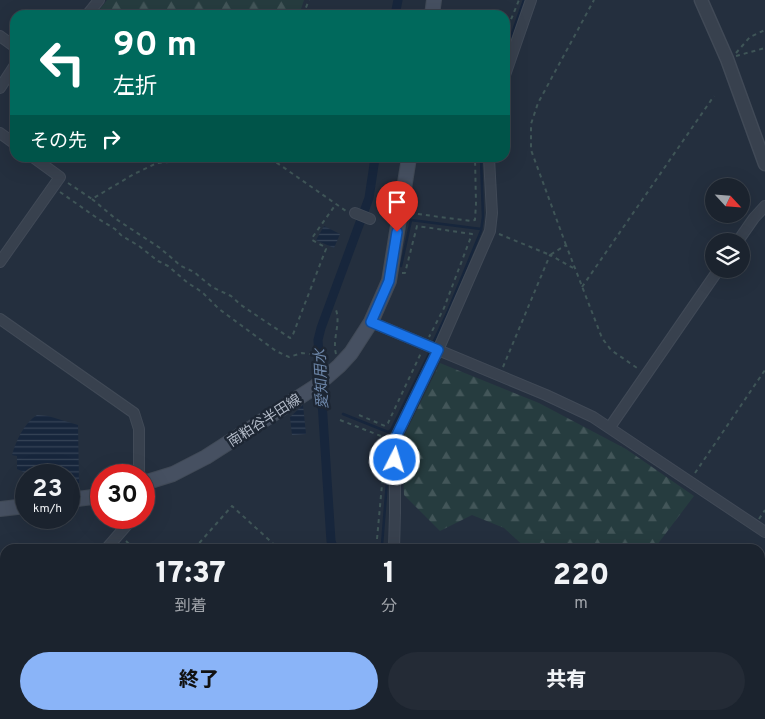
<!DOCTYPE html>
<html lang="ja">
<head>
<meta charset="utf-8">
<style>
	:root { --surface:#1b232e; --page:#242b36; --text:#f1f3f6; --muted:#a0a4aa; --line:#39404a; --accent:#8ab4f8 }
	body { margin:0; font-family:Overpass,"Noto Sans JP",sans-serif; background:var(--page); color:var(--text); height:100vh; display:flex; flex-direction:column; font-size:19px; white-space:nowrap }
	* { box-sizing:border-box; margin:0 }
	p { font-size:16px; color:var(--muted) }
	.icon { flex:none; width:28px; height:28px; fill:none; stroke:currentColor; stroke-width:2; stroke-linecap:round; stroke-linejoin:round }
	.map { position:relative; flex:1; overflow:hidden }
	.panel { position:absolute; left:0px; top:544px; width:765px; height:176px; display:flex; flex-direction:column; background:var(--surface); border-radius:15px 15px 0 0; box-shadow:0 5px 20px #0002,0 0 0 1px var(--line) }
	.panel>* { flex:none }
	.guide { position:absolute; left:10px; top:10px; width:500px; height:152px; border-radius:15px; box-shadow:0 5px 20px #0002,0 0 0 1px var(--line); background:#00695c; color:#fff; overflow:hidden }
	.needle { width:32px; rotate:116deg }
	.buttons { position:absolute; left:705px; top:178px; display:grid; gap:10px }
	.buttons a { display:grid; place-items:center; width:45px; height:45px; border-radius:50%; background:var(--surface); box-shadow:0 5px 20px #0002,0 0 0 1px var(--line); font-size:25px }
	.speed { position:absolute; left:15px; top:464px; display:flex; gap:10px; font-size:25px; font-weight:700; text-align:center }
	.speed>* { display:grid; place-content:center; width:65px; height:65px; border-radius:50%; background:var(--surface); box-shadow:0 5px 20px #0002,0 0 0 1px var(--line); line-height:1 }
	.speed small { font-size:12px; font-weight:400 }
	.speed .limit { border:8px solid #d22; background:#fff; color:#111 }
	.pin { position:absolute; display:grid; place-items:center; width:42px; height:42px; color:#fff; margin:-51px -21px; border-radius:50% 50% 50% 0; rotate:-45deg; box-shadow:0 0 5px #0007 }
	.pin .icon { rotate:45deg }
	.me { position:absolute; width:55px; margin:-28px; rotate:5deg; stroke-linejoin:round; filter:drop-shadow(0 0 4px #0008) }
	.turn { display:flex; align-items:center; gap:18px; height:105px; padding:0 20px; font-size:22px }
	.turn .icon { width:65px; height:65px; stroke-width:2.5 }
	.turn b { display:block; font-size:35px; line-height:42px }
	.then { display:flex; align-items:center; height:48px; padding:0 20px; background:#0003; gap:10px; font-size:19px }
	.eta { display:flex; justify-content:space-evenly; align-items:center; height:85px; text-align:center }
	.eta b { font-size:30px; font-weight:800; line-height:35px }
	.primary-button { display:flex; gap:10px; margin-top:auto; padding:10px 20px }
	.primary-button a { flex:1; height:58px; border-radius:30px; background:var(--accent); color:#111; font-size:20px; font-weight:800; line-height:58px; text-align:center }
	.primary-button a+a { background:var(--page); color:var(--text) }
	.map>svg:first-child { display:block }
	.forest { fill:url(#forest-firs) }
	.water { fill:url(#water-rules) }
	.lines { fill:none; stroke-linecap:round; stroke-linejoin:round }
	.stream { stroke:#17263c; stroke-width:2.5 }
	.canal { stroke:#17263c; stroke-width:9 }
	.minor-casing { stroke:#414a57; stroke-width:12 }
	.tertiary-casing { stroke:#414a57; stroke-width:15 }
	.secondary-casing { stroke:#414a57; stroke-width:16 }
	.path { stroke:#3f5557; stroke-width:2; stroke-dasharray:4 4; stroke-linecap:butt }
	.minor { stroke:#38414e; stroke-width:10 }
	.tertiary { stroke:#38414e; stroke-width:12 }
	.secondary { stroke:#465061; stroke-width:14 }
	.route-casing { stroke:#114b97; stroke-width:12 }
	.route { stroke:#1a73e8; stroke-width:9 }
	.labels { text-anchor:middle; stroke-width:5; stroke-linejoin:round; paint-order:stroke }
	.street-label { font-size:14px; fill:#b4bcc9; stroke:#1d2633 }
	.water-label { font-size:15px; font-style:italic; fill:#6d86a8; stroke:#1d2633 }
</style>
</head>
<body>
<div class="map">
<svg width="765" height="719" viewBox="0 0 765 719">
	<defs>
		<pattern id="forest-firs" width="22" height="20" patternUnits="userSpaceOnUse" patternTransform="scale(1.25)"><rect width="22" height="20" fill="#263c3f"/><path d="M5 1l3.5 6h-7zM16 11l3.5 6h-7z" fill="#435659"/></pattern>
		<pattern id="water-rules" width="6" height="5" patternUnits="userSpaceOnUse" patternTransform="scale(1.25)"><rect width="6" height="5" fill="#17263c"/><path d="M0 2.5h6" fill="none" stroke="#364457"/></pattern>
	</defs>
	<rect width="100%" height="100%" fill="#242f3e"/>
	<!-- forest -->
	<path class="forest" d="M107,0H304L299,15H107L100,9Z
		M440,363L539,403L626,449L694,496L654,549H527L504,528L472,515L440,531L404,495L402,440Z
		M760,703L765,708V719H680V715H760Z"/>
	<!-- water -->
	<path class="water" d="M324,226L340,234L334,248L316,240Z
		M303,405L306,434L292,435L290,417Z
		M37,415L48,416L78,425L79,483L69,484V475H30L17,469V456L12,455C16,441 24,423 37,415Z"/>
	<g class="lines">
		<!-- stream -->
		<path class="stream" d="M505,53L524,0
			M401,266L411,220L481,229
			M434,341L448,311L481,231L483,217L481,158
			M343,414L388,432L391,430L429,354
			M367,549L370,546L380,548L382,545L390,444
			M141,719L144,715"/>
		<!-- canal -->
		<path class="canal" d="M395,15L398,0
			M334,549L331,541L318,340L321,328L369,198L375,158
			M760,684L765,688"/>
		<!-- minor casing -->
		<g class="minor-casing">
			<path id="minor" d="M87,15L99,0
				M0,36L15,47
				M505,75L531,0
				M0,88L15,65
				M0,133L15,144
				M355,213L370,219
				M738,241L754,218L765,206
				M0,262L60,177L34,158
				M0,319L134,413L139,429V475
				M371,322L546,395L593,417L765,532
				M610,427L719,269
				M106,549L133,518
				M394,549L395,513V439L438,350L490,231L492,213L489,158
				M0,665L5,659
				M335,719L339,715"/>
		</g>
		<!-- tertiary casing -->
		<g class="tertiary-casing">
			<path id="tertiary" d="M701,0L727,59L765,164
				M0,627L5,631
				M114,715L120,719"/>
		</g>
		<!-- secondary casing -->
		<g class="secondary-casing">
			<path id="secondary" d="M432,15L434,0
				M144,483L173,474L206,457L315,387L339,366L351,353L371,322L389,281L409,158
				M69,500L101,496
				M0,509L26,506"/>
		</g>
		<!-- path -->
		<path class="path" d="M303,15L309,0
			M505,34L519,0
			M736,53L750,37L765,30
			M736,56L765,48
			M270,158L346,211
			M68,183L92,199L134,174L157,163L219,158
			M60,192L97,218L115,229L122,236L139,246L158,261L168,266L188,283L202,292L219,309L276,351L289,357L302,353L310,354
			M92,199L116,219L160,248L181,266L194,272L212,287L231,296L241,305L290,338L292,337L326,249L325,247L312,240V238L336,204
			M410,213L471,221L475,220L476,203L475,158
			M499,234L550,255L566,245L602,338L611,350L640,370
			M566,245L531,150V124L538,103L594,0
			M402,273H405L417,226L472,234L444,308L429,337
			M582,287L714,96
			M336,354C332,339 341,324 336,310
			M503,367L550,255L575,269
			M359,415L385,426L388,423L421,353
			M340,420L386,438
			M695,473L765,370
			M759,519L765,510
			M377,539L385,452
			M126,541L134,549
			M194,549L232,506L279,549
			M288,549L291,547L292,549
			M760,583L765,576
			M374,715L375,719
			M570,715L576,719
			M135,719L138,715
			M148,719L151,715"/>
		<!-- minor -->
		<use href="#minor" class="minor"/>
		<!-- tertiary -->
		<use href="#tertiary" class="tertiary"/>
		<!-- secondary -->
		<use href="#secondary" class="secondary"/>
	</g>
	<g class="lines">
		<!-- route casing -->
		<g class="route-casing">
			<path id="route" d="M395,460V439L438,350L371,322L389,281L397,232"/>
		</g>
		<!-- route -->
		<use href="#route" class="route"/>
	</g>
	<g class="labels">
		<!-- street labels -->
		<g class="street-label">
			<text transform="translate(264 420) rotate(-33)" y="5">南粕谷半田線</text>
		</g>
		<!-- water labels -->
		<g class="water-label">
			<text transform="translate(321 379) rotate(-93)" y="5">愛知用水</text>
		</g>
	</g>
</svg>
<div class="buttons">
<a><svg class="needle" viewBox="-14 -14 28 28"><path d="M0-13l5 13h-10z" fill="#e53935"/><path d="M0 13l5-13h-10z" fill="#a0a4aa"/></svg></a>
<a><svg class="icon" aria-label="layers" viewBox="0 0 24 24"><path d="M12 4l9 5-9 5-9-5zM3 14l9 5 9-5"/></svg></a>
</div>
<div class="speed"><div>23<small>km/h</small></div><div class="limit">30</div></div>
<div class="pin" style="left:397px;top:232px;background:#d93025"><svg class="icon" aria-label="arrive" viewBox="0 0 24 24"><path d="M6 21V4h12l-3 4 3 4H6"/></svg></div>
<svg class="me" style="left:395px;top:460px" viewBox="-20 -20 40 40"><circle r="17" fill="#1a73e8" stroke="#fff" stroke-width="3"/><path d="M0-11L8 9 0 5-8 9z" fill="#fff"/></svg>
<div class="guide">
<div class="turn"><svg class="icon" aria-label="left" viewBox="0 0 24 24"><path d="M17 20v-9H6M10 6l-5 5 5 5"/></svg><div><b>90 m</b>左折</div></div>
<div class="then">その先<svg class="icon" aria-label="right" viewBox="0 0 24 24"><path d="M7 20v-9h11M14 6l5 5-5 5"/></svg></div>
</div>
<section class="panel">
<div class="eta">
<div><b>17:37</b><p>到着</p></div>
<div><b>1</b><p>分</p></div>
<div><b>220</b><p>m</p></div>
</div>
<div class="primary-button"><a>終了</a><a>共有</a></div>
</section>
</div>
</body>
</html>
